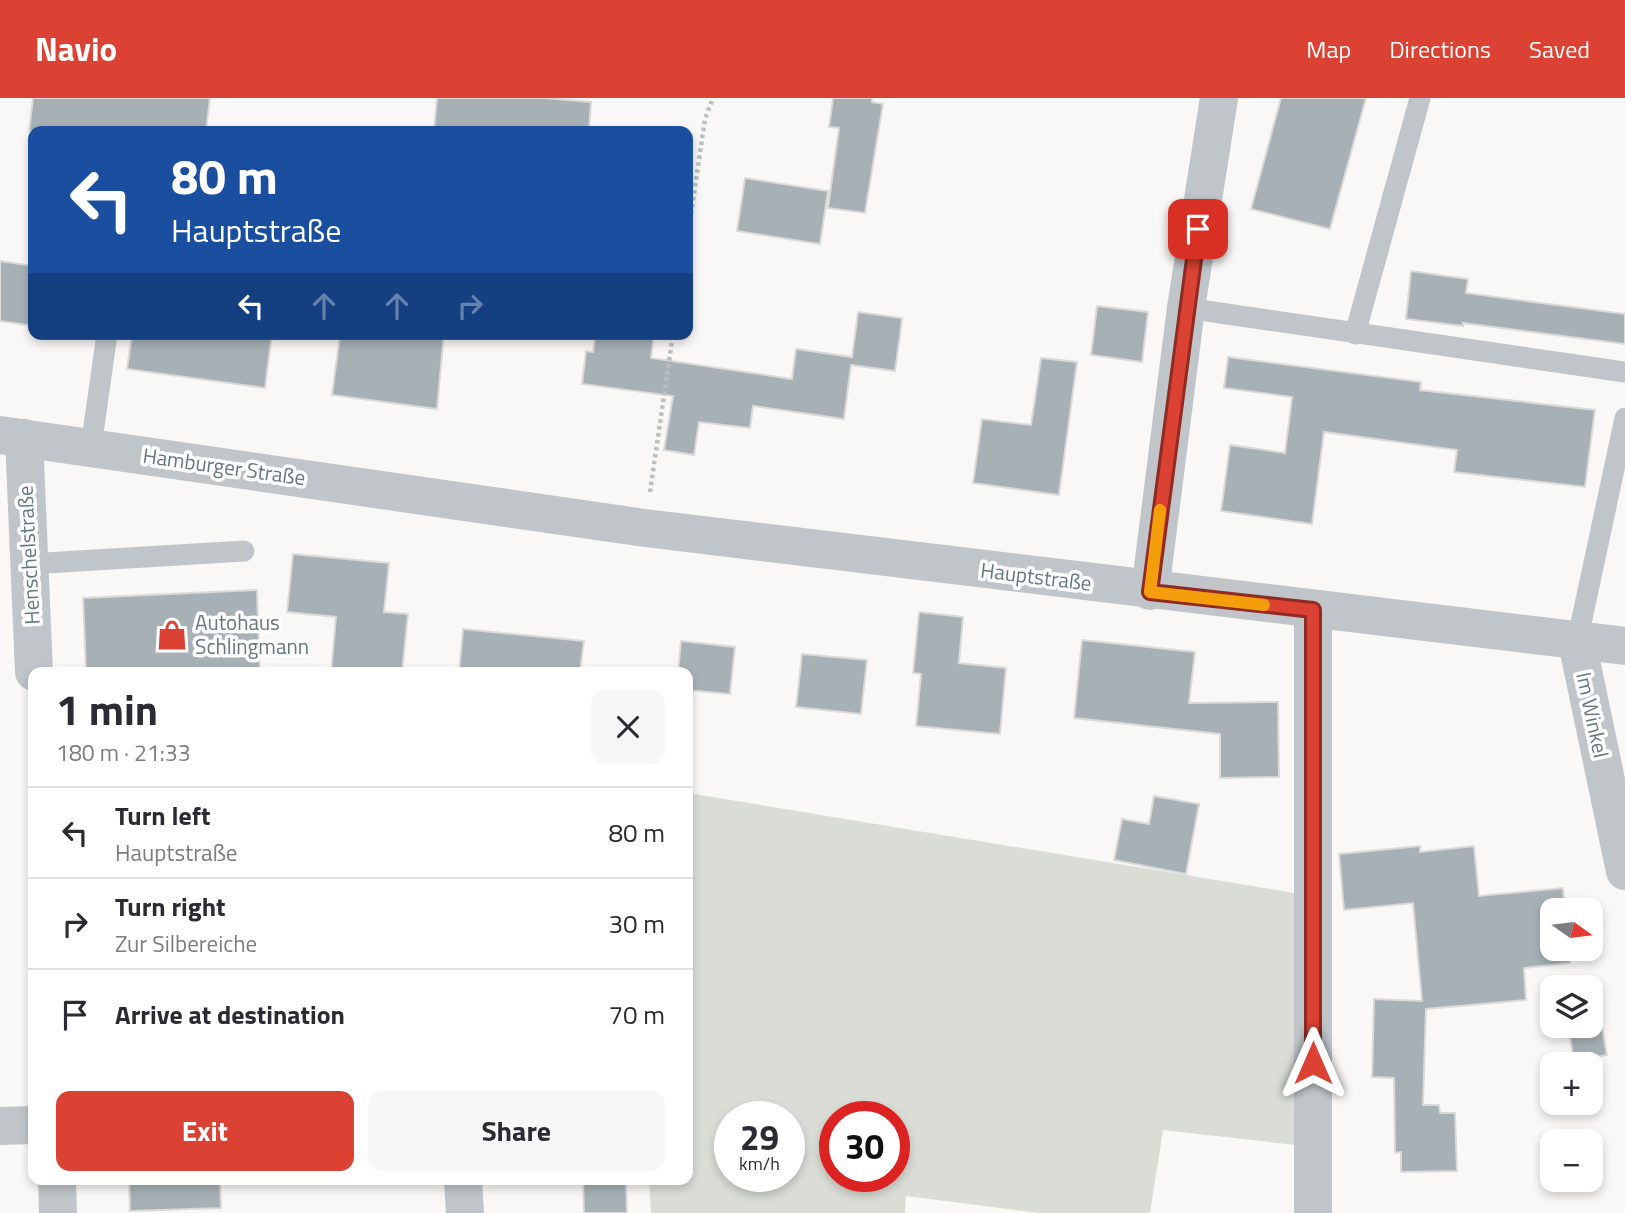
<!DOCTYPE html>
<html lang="en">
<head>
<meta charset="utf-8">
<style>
	:root { --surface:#fff; --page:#f7f7f7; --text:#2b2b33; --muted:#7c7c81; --line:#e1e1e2; --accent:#dc4233 }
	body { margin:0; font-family:"Titillium Web",sans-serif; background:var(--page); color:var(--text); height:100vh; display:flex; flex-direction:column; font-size:26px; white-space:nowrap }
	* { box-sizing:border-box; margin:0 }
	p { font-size:23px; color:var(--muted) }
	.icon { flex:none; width:38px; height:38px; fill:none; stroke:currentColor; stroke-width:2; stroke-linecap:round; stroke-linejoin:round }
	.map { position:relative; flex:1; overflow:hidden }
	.panel { position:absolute; left:28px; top:569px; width:665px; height:518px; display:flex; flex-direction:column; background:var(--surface); border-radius:14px; box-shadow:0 4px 10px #0003 }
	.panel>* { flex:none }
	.top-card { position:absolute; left:28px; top:28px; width:665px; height:214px; border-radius:14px; box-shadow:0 4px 10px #0003; background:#1a4fa0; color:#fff; overflow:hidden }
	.needle { width:46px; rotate:104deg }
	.tools { position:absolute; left:1540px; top:800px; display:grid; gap:14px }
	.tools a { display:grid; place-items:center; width:63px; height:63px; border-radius:14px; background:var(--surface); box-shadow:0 4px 10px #0003; font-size:35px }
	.speed { position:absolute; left:714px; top:1003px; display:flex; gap:14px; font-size:35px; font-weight:700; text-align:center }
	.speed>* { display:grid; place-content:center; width:91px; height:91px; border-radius:50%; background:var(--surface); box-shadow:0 4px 10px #0003; line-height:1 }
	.speed small { font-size:18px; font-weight:400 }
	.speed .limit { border:10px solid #d22; background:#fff; color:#111 }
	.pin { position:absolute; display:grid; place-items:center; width:60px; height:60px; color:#fff; margin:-30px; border-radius:14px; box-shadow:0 4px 10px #0006 }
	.me { position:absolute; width:77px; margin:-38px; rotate:0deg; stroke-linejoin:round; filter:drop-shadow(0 0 5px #0008) }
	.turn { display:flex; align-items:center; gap:24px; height:147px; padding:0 28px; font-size:32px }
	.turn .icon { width:91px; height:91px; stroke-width:2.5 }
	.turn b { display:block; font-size:49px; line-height:60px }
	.lanes { display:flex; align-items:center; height:66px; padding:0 28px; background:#0003; justify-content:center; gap:35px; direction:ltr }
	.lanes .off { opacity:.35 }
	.round { display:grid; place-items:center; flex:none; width:74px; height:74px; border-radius:14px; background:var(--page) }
	.summary { display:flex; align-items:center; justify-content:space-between; height:119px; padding:0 28px }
	h1 { font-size:42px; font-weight:700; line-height:52px }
	.cta { display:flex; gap:14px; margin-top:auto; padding:14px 28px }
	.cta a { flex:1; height:80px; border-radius:14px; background:var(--accent); color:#fff; font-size:28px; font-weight:700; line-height:80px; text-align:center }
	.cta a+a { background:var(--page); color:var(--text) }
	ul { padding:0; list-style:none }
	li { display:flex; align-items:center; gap:21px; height:91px; padding:0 28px; border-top:2px solid var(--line) }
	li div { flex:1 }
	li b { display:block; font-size:26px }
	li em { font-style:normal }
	header { display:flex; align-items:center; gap:42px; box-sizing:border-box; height:98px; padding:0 35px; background:var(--accent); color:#fff }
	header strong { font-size:33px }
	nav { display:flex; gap:38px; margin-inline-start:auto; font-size:24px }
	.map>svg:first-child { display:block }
	.green { fill:#d9ddd5; fill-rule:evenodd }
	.building { fill:#a7b1b5; stroke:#dadad8; stroke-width:2 }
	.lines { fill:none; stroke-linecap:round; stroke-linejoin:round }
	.path { stroke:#babec0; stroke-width:4.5; stroke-dasharray:3.5 3.5; stroke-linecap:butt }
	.service { stroke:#bfc5c8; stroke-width:21 }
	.minor { stroke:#bfc5c8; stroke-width:38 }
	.tertiary { stroke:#bfc5c8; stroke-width:38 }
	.route-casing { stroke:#8f2b21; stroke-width:18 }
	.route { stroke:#dc4233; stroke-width:12 }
	.slow { stroke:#f59e0b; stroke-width:12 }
	.labels { text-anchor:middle; stroke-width:7; stroke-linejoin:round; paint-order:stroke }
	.street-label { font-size:21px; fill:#657880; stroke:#fff }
	.poi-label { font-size:21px; fill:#657880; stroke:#fff; text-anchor:start }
</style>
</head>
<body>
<header>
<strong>Navio</strong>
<nav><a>Map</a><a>Directions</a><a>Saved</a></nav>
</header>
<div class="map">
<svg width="1625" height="1115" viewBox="0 0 1625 1115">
	<rect width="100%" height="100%" fill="#f9f8f6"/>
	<!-- green -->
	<path class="green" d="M688,695L1313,798V1049L1163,1032L1150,1115H1039L906,1098L905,1115H651L649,1082H688ZM730,1018H789V1078H730ZM835,1018H894V1078H835Z"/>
	<!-- building -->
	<path class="building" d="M33,0H210L206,33H29Z
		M437,0H544L591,4L589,33H434Z
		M833,0H872V4L883,6L865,115L828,110L839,30L829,29Z
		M1281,0H1366L1330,131L1251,111Z
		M745,80L828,93L820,146L737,133Z
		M0,163L33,168V228L0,223Z
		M1411,173L1468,181L1466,195L1625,216V246L1463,225V228L1406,221Z
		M1097,208L1148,214L1142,264L1091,257Z
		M858,214L902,220L900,238L895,273L851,267L844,321L753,308L750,330L699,324L694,357L664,352L673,298L582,286L586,253L593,254L595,236H654L651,260L792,281L796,251L852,259Z
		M132,236H272L265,290L127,271Z
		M340,236H444L437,311L332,297Z
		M1228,259L1421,284L1420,292L1595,312L1585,389L1454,374L1457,352L1324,334L1312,426L1221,413L1230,347L1285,355L1292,299L1224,290Z
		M1041,260L1077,264L1059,397L973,385L982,321L1031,327Z
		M293,456L389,465L384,514L408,516L402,574H331L336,519L287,514Z
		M257,492L260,574H86L83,500Z
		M919,514L963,519L959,565L1006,570L1000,636L916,628L921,576L913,575Z
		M463,531L584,543L580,574H459Z
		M1082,542L1195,554L1189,605L1278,604L1279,679L1220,680V636L1074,620Z
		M681,543L735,549L730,596L688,592V574H678Z
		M802,556L867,562L861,616L796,609Z
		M1154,698L1199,706L1186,776L1114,762L1122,721L1149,726Z
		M1420,748V754L1474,748L1479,798L1563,790L1565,812H1552V850H1569L1570,865L1524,870L1526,902L1426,911L1423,1007H1439L1440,1015H1455L1457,1073L1401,1074V1054L1395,1055L1394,980L1372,979L1374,901L1422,903L1413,805L1344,812L1339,756Z
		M1568,928H1602L1607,957L1574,963Z
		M129,1082H220L221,1110L130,1113Z
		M583,1082H626L627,1115H584Z"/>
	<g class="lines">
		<!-- path -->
		<path class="path" d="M688,137L705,21L713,0
			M650,394L673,236"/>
		<!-- service -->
		<path class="service" d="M1186,210L1625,274
			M1355,236L1420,0
			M91,349L107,236
			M29,466L244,453
			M1577,544L1625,320"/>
		<!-- minor -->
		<path class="minor" d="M24,340L34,574
			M1150,493L1186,210L1219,0
			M1577,544L1625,773
			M0,1028L33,1027
			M57,1082L58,1115
			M463,1082L465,1115
			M1313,1115V512"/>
		<!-- tertiary -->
		<path class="tertiary" d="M0,337L645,430L1625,548"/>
	</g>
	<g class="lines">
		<!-- route casing -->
		<g class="route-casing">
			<path id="route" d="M1198,131L1150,494L1313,512V965"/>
		</g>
		<!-- route -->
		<use href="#route" class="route"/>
		<!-- slow -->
		<path class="slow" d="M1160,412L1150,494L1264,507"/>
	</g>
	<!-- icons -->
	<defs>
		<g id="shop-bare" transform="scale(2.415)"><path d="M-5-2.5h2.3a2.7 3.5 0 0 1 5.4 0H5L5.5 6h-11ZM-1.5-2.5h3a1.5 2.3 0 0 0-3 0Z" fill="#dc4233" stroke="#fff" stroke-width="2.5" paint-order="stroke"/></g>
	</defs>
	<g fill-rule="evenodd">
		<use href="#shop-bare" x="172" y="537"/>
	</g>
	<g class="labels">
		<!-- street labels -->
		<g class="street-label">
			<text transform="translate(224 369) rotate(8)" y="7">Hamburger Straße</text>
			<text transform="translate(29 457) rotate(-93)" y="7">Henschelstraße</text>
			<text transform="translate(1036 479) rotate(7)" y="7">Hauptstraße</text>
			<text transform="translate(1592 617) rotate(78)" y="7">Im Winkel</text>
		</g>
		<!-- poi labels -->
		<g class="poi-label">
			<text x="195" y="532">Autohaus<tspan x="195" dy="24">Schlingmann</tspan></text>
		</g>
	</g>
</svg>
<div class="tools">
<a><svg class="needle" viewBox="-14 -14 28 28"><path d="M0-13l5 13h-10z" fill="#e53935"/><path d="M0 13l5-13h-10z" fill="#7c7c81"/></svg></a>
<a><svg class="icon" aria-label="layers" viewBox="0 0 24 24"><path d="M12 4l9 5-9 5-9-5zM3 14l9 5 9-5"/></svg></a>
<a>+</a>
<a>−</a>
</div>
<div class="speed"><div>29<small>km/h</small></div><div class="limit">30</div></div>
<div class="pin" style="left:1198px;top:131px;background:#d93025"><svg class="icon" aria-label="arrive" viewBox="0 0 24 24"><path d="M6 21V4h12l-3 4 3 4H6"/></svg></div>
<svg class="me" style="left:1313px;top:965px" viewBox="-20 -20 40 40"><path d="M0-17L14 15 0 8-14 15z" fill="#dc4233" stroke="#fff" stroke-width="4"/></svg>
<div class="top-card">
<div class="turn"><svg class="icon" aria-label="left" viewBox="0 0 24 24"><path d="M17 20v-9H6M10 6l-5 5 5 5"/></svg><div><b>80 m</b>Hauptstraße</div></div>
<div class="lanes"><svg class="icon" aria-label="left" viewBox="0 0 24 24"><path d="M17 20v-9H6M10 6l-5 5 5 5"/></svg><svg class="icon off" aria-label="ahead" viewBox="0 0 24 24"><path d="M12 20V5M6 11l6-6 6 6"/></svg><svg class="icon off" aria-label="ahead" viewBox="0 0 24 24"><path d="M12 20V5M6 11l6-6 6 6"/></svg><svg class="icon off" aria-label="right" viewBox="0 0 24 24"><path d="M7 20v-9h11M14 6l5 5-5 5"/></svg></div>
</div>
<section class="panel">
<div class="summary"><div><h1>1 min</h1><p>180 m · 21:33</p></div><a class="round"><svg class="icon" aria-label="close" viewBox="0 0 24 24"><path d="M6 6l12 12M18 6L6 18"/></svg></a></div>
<ul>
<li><svg class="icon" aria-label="left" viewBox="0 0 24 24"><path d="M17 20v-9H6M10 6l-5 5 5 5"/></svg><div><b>Turn left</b><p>Hauptstraße</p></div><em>80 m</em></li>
<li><svg class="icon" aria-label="right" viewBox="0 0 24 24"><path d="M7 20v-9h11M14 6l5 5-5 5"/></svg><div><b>Turn right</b><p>Zur Silbereiche</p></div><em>30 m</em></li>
<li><svg class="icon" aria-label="arrive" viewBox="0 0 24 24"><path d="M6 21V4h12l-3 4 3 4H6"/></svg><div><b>Arrive at destination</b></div><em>70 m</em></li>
</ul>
<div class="cta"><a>Exit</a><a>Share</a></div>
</section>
</div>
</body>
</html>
